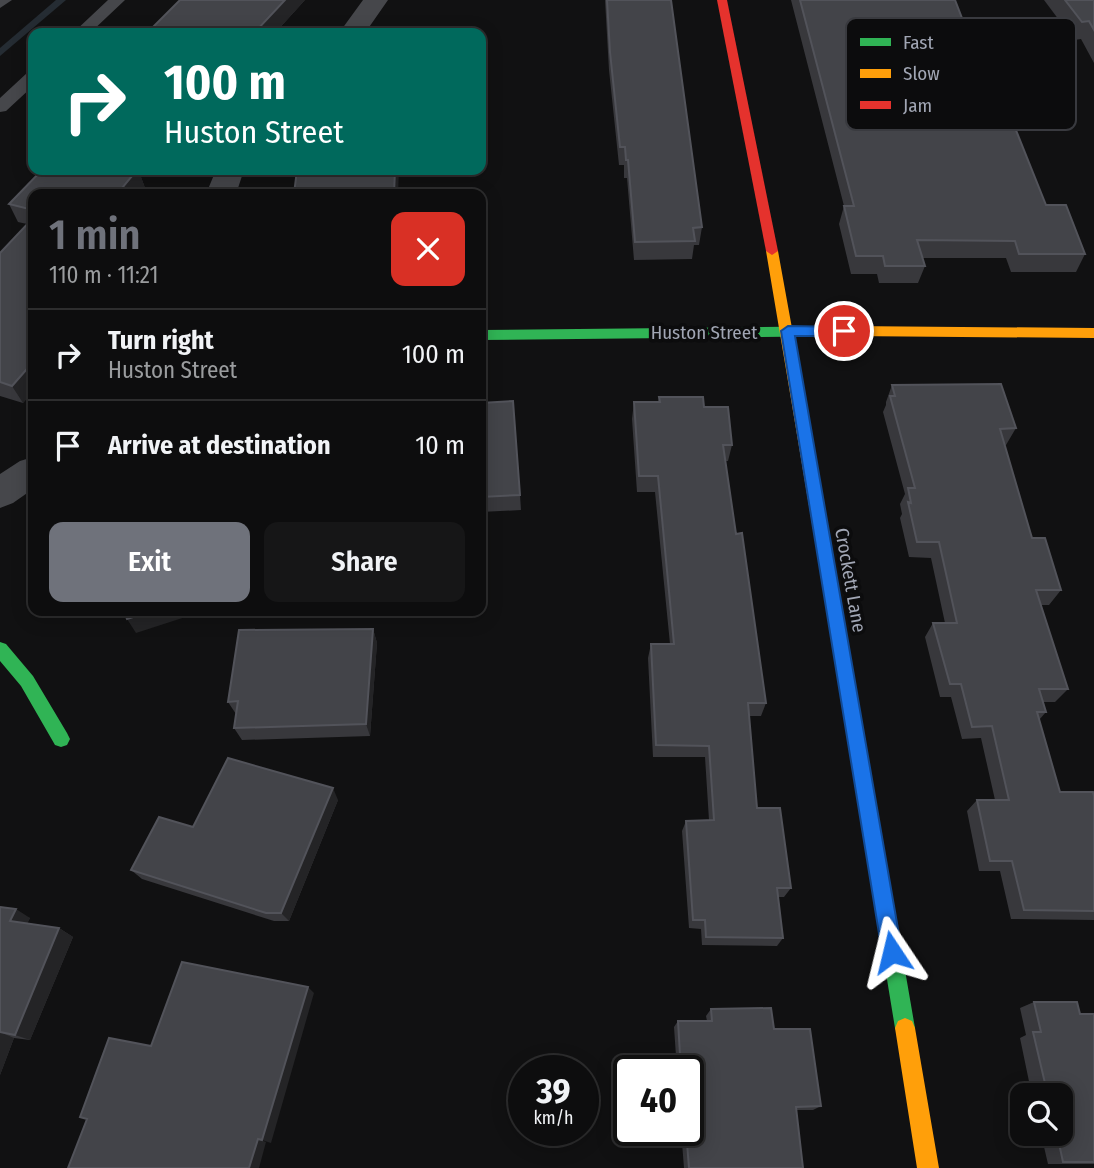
<!DOCTYPE html>
<html lang="en">
<head>
<meta charset="utf-8">
<style>
	:root { --surface:#0d0d0e; --page:#161617; --text:#f1f3f6; --muted:#9a9c9e; --line:#2d2d2e; --accent:#6f727b }
	body { margin:0; font-family:"Fira Sans Condensed",sans-serif; background:var(--page); color:var(--text); height:100vh; display:flex; flex-direction:column; font-size:26px; white-space:nowrap }
	* { box-sizing:border-box; margin:0 }
	p { font-size:23px; color:var(--muted) }
	.icon { flex:none; width:38px; height:38px; fill:none; stroke:currentColor; stroke-width:2; stroke-linecap:round; stroke-linejoin:round }
	.map { position:relative; flex:1; overflow:hidden }
	.panel { position:absolute; left:28px; top:189px; width:458px; height:427px; display:flex; flex-direction:column; background:var(--surface); border-radius:14px; box-shadow:0 4px 18px #0003,0 0 0 2px var(--line) }
	.panel>* { flex:none }
	.guide { position:absolute; left:28px; top:28px; width:458px; height:147px; border-radius:14px; box-shadow:0 4px 18px #0003,0 0 0 2px var(--line); background:#00695c; color:#fff; overflow:hidden }
	.controls { position:absolute; left:1010px; top:1083px; display:grid; gap:14px }
	.controls a { display:grid; place-items:center; width:63px; height:63px; border-radius:14px; background:var(--surface); box-shadow:0 4px 18px #0003,0 0 0 2px var(--line); font-size:35px }
	.speed { position:absolute; left:508px; top:1055px; display:flex; gap:14px; font-size:35px; font-weight:700; text-align:center }
	.speed>* { display:grid; place-content:center; width:91px; height:91px; border-radius:50%; background:var(--surface); box-shadow:0 4px 18px #0003,0 0 0 2px var(--line); line-height:1 }
	.speed small { font-size:18px; font-weight:400 }
	.speed .limit { border:4px solid #111; border-radius:10px; background:#fff; color:#111 }
	.pin { position:absolute; display:grid; place-items:center; width:60px; height:60px; color:#fff; margin:-30px; border:4px solid #fff; border-radius:50%; box-shadow:0 2px 7px #0007 }
	.me { position:absolute; width:77px; margin:-38px; rotate:350deg; stroke-linejoin:round; filter:drop-shadow(0 0 5px #0008) }
	.turn { display:flex; align-items:center; gap:24px; height:147px; padding:0 21px; font-size:32px }
	.turn .icon { width:91px; height:91px; stroke-width:2.5 }
	.turn b { display:block; font-size:49px; line-height:60px }
	.round { display:grid; place-items:center; flex:none; width:74px; height:74px; border-radius:14px; background:var(--page) }
	.summary { display:flex; align-items:center; justify-content:space-between; height:119px; padding:0 21px }
	h1 { font-size:42px; font-weight:600; line-height:52px; color:var(--accent) }
	.cta { display:flex; gap:14px; margin-top:auto; padding:14px 21px }
	.cta a { flex:1; height:80px; border-radius:14px; background:var(--accent); color:#fff; font-size:28px; font-weight:600; line-height:80px; text-align:center }
	.cta a+a { background:var(--page); color:var(--text) }
	ul { padding:0; list-style:none }
	li { display:flex; align-items:center; gap:21px; height:91px; padding:0 21px; border-top:2px solid var(--line) }
	li div { flex:1 }
	li b { display:block; font-size:26px }
	li em { font-style:normal }
	.map>svg:first-child { display:block }
	.lines { fill:none; stroke-linecap:round; stroke-linejoin:round }
	.stream { fill:#252c33; fill-rule:evenodd }
	.lane { fill:#46474b; fill-rule:evenodd }
	.street { fill:#46474b; fill-rule:evenodd }
	.fast { fill:#30b455; fill-rule:evenodd }
	.slow { fill:#ff9f0a; fill-rule:evenodd }
	.jam { fill:#e5322d; fill-rule:evenodd }
	.wall { fill:#38383c }
	.shaded-wall { fill:#242426 }
	.building { fill:#434449; stroke:#52535a; stroke-width:2 }
	.route { fill:#1a73e8; stroke:#114b97; stroke-width:2 }
	.labels { text-anchor:middle; stroke-width:7; stroke-linejoin:round; paint-order:stroke }
	.street-label { font-size:19px; fill:#a1a6b4; stroke:#0c0c0d }
	.key { fill:#0c0c0d; stroke:#393a3f; stroke-width:2 }
	.key-label { font-size:19px; fill:#a1a6b4 }
</style>
</head>
<body>
<div class="map">
<svg width="1094" height="1168" viewBox="0 0 1094 1168">
	<rect width="100%" height="100%" fill="#111112"/>
	<g class="lines">
		<!-- stream -->
		<path class="stream" d="M56,0H66L0,56V48Z"/>
		<!-- lane -->
		<path class="lane" d="M0,0H12L0,8Z
			M108,0H125L90,33H73Z
			M33,72V86L6,111L0,112V98L27,73Z"/>
		<!-- street -->
		<path class="street" d="M363,0H388L365,33H339Z
			M216,170H244L236,194H206Z
			M33,457V489L13,503L0,508V474L20,461Z"/>
		<!-- fast -->
		<path class="fast" d="M848,326L855,331L848,336L481,340V330Z
			M828,564L834,566L836,571L915,1028L912,1035L905,1038L898,1035L895,1028L820,571L822,566Z
			M0,642L6,644L33,676L67,733L70,739L67,745L61,747L55,745L21,686L0,661Z"/>
		<!-- slow -->
		<path class="slow" d="M772,247L778,251L836,571L834,576H822L820,571L766,251Z
			M848,326L1094,328V338L848,336L841,331Z
			M905,1018L912,1021L915,1028L939,1168H917L895,1028L898,1021Z"/>
		<!-- jam -->
		<path class="jam" d="M717,0H727L778,251L772,255L766,251Z"/>
	</g>
	<!-- wall -->
	<path class="wall" d="M305,0L275,33H147Z
		M605,0H671L702,227L699,245H694L692,259L634,260L627,178H624V165H619L609,70Z
		M791,0H955L967,31L1007,67L1000,86H998L1046,205L1085,254L1076,272H1011L1006,258H922L925,266L918,283H879L877,274H851L839,224L844,206Z
		M1044,0H1094V63L1081,39L1074,40Z
		M42,170H147L141,177L145,188L139,194H33V391L23,403L0,396V253L27,224L18,222L9,204Z
		M892,385L1016,428L1006,445H1004L1032,538L1061,590L1049,605H1041L1068,689L1055,702H1043L1046,712L1039,720L1060,792L1094,796V920L1011,919L1000,871H979L967,811L977,800H995L981,738L962,739L951,697H940L925,637L933,623H945L931,558L909,557L900,518L902,514L900,504L905,494L883,412L886,405V402Z
		M659,397L704,407L732,445L728,461H725L736,534L766,703L761,716H749L757,808L791,888L784,897H778L783,938L777,946L702,945L701,929L689,928L682,831L686,821L709,820L705,757H653L648,658L651,644H670L655,492H637L632,419L634,402H658Z
		M481,403L520,495L521,510L481,512Z
		M373,629L377,643L370,736L242,740L234,728L236,714L228,702Z
		M338,800L289,921H274L142,879L131,870L193,827Z
		M0,907L30,918L27,923L59,928L73,937L30,1040L14,1038L0,1075Z
		M1034,1002L1080,1014H1094V1164H1048L1041,1134H1060V1096H1032L1020,1038L1026,1035L1020,1008Z
		M711,1009L774,1029L821,1106L813,1110H796L803,1168H684L681,1130H688V1071H677L674,1027L678,1021H707L706,1016Z"/>
	<!-- shaded-wall -->
	<path class="shaded-wall" d="M285,0H305L275,33H258L257,30Z
		M244,27L246,33H238Z
		M128,170H147L141,177L145,188L139,194H122V188Z
		M395,170H399L398,194H394Z
		M33,362V391L23,403L12,386Z
		M152,611H204L136,633L127,619Z
		M373,629L377,643L370,736L366,724Z
		M333,788L338,800L289,921L281,913Z
		M16,909L30,918L25,929L10,921Z
		M59,928L73,937L30,1040L15,1035Z
		M308,987L314,993L271,1143L262,1140Z
		M0,1032L14,1038L0,1075Z
		M258,1139L266,1142L259,1168H249Z"/>
	<!-- building -->
	<path class="building" d="M180,0H285L257,30L244,27L238,33H147Z
		M607,0H671L702,227L693,228L695,241L635,242L628,160H626L625,147H620L610,52Z
		M800,0H955L967,31H991L1007,67L991,68L1046,205H1066L1085,254H1019L1015,241L917,240L925,266H885L883,256H856L844,206H854Z
		M1065,0H1094V30L1089,21L1082,22Z
		M42,170H137L122,188L127,189L122,194H33V210L9,204Z
		M297,170H395L394,194H294Z
		M33,218V362L12,386L0,382V253Z
		M1001,384L1016,428L1000,429L1032,538H1045L1061,590H1036L1068,689H1039L1046,712H1037L1060,792H1093L1094,796V911L1024,910L1012,861H990L977,800H1009L992,726L972,727L961,684H950L933,623H957L939,542H917L908,502L911,503L908,488H915L890,396H895L892,385Z
		M659,397H703L704,407H728L732,445H723L736,534L742,533L766,703H748L757,808H780L791,888H777L783,938L706,937L705,920H693L686,821L714,820L709,746L656,745L651,644H674L658,476H639L634,402H660Z
		M513,401L520,495L481,497V403Z
		M124,611H152L127,619Z
		M373,629L366,724L234,728L238,701L228,702L239,630Z
		M228,758L333,788L281,913H266L131,870L159,817L193,827Z
		M0,907L16,909L10,921L59,928L15,1035L0,1032Z
		M182,962L308,987L262,1140L258,1139L249,1168H68L87,1119L80,1117L109,1038L151,1046Z
		M1034,1002H1077L1080,1014H1094V1162H1063L1057,1134H1060V1096H1048L1033,1032H1041Z
		M771,1008L774,1029H810L821,1106L796,1107L803,1168H689L686,1130H688V1071H681L678,1021H712L711,1009Z"/>
	<!-- route -->
	<path class="route" d="M788,326L844,327L850,331L844,336H795L902,952L899,959L892,962L885,959L882,952L781,331Z"/>
	<g class="labels">
		<!-- street labels -->
		<g class="street-label">
			<text x="704" y="339">Huston Street</text>
			<text transform="translate(851 580) rotate(80)" y="7">Crockett Lane</text>
		</g>
	</g>
	<!-- legend -->
	<rect x="846" y="18" width="230" height="112" rx="10" class="key"/>
	<rect x="860" y="38" width="31" height="8" fill="#30b455"/>
	<rect x="860" y="69" width="31" height="9" fill="#ff9f0a"/>
	<rect x="860" y="101" width="31" height="8" fill="#e5322d"/>
	<g class="key-label">
		<text x="903" y="49">Fast</text>
		<text x="903" y="80">Slow</text>
		<text x="903" y="112">Jam</text>
	</g>
</svg>
<div class="controls">
<a><svg class="icon" aria-label="search" viewBox="0 0 24 24"><circle cx="10" cy="10" r="6"/><path d="M15 15l6 6"/></svg></a>
</div>
<div class="speed"><div>39<small>km/h</small></div><div class="limit">40</div></div>
<div class="pin" style="left:844px;top:331px;background:#d93025"><svg class="icon" aria-label="arrive" viewBox="0 0 24 24"><path d="M6 21V4h12l-3 4 3 4H6"/></svg></div>
<svg class="me" style="left:892px;top:952px" viewBox="-20 -20 40 40"><path d="M0-17L14 15 0 8-14 15z" fill="#1a73e8" stroke="#fff" stroke-width="4"/></svg>
<div class="guide">
<div class="turn"><svg class="icon" aria-label="right" viewBox="0 0 24 24"><path d="M7 20v-9h11M14 6l5 5-5 5"/></svg><div><b>100 m</b>Huston Street</div></div>
</div>
<section class="panel">
<div class="summary"><div><h1>1 min</h1><p>110 m · 11:21</p></div><a class="round" style="background:#d93025;color:#fff"><svg class="icon" aria-label="close" viewBox="0 0 24 24"><path d="M6 6l12 12M18 6L6 18"/></svg></a></div>
<ul>
<li><svg class="icon" aria-label="right" viewBox="0 0 24 24"><path d="M7 20v-9h11M14 6l5 5-5 5"/></svg><div><b>Turn right</b><p>Huston Street</p></div><em>100 m</em></li>
<li><svg class="icon" aria-label="arrive" viewBox="0 0 24 24"><path d="M6 21V4h12l-3 4 3 4H6"/></svg><div><b>Arrive at destination</b></div><em>10 m</em></li>
</ul>
<div class="cta"><a>Exit</a><a>Share</a></div>
</section>
</div>
</body>
</html>
